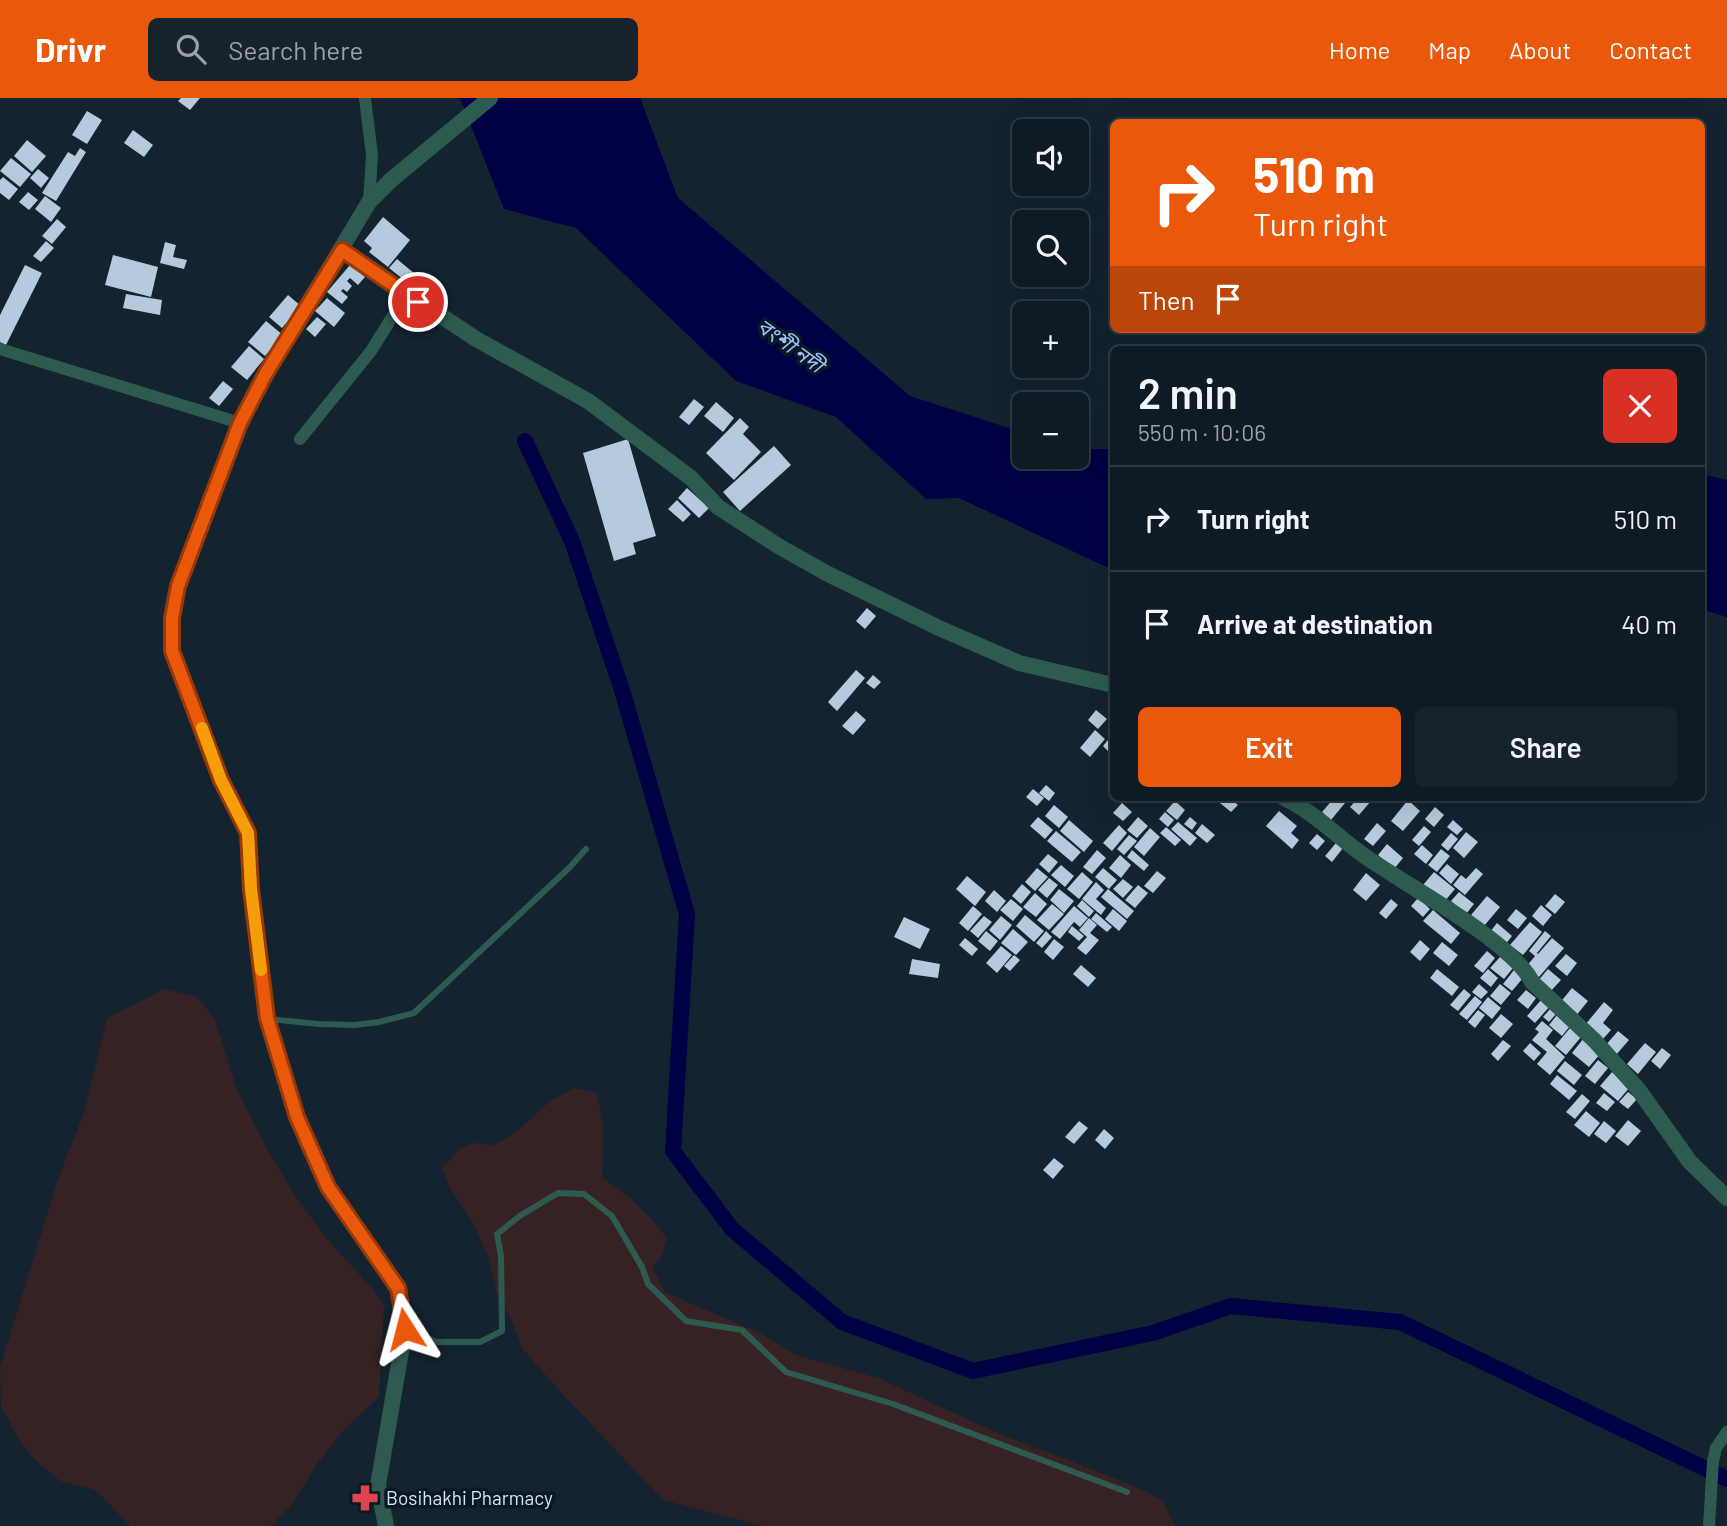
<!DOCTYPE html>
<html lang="en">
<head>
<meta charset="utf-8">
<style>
	:root { --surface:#0e1a24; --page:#17232c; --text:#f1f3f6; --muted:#9ba1a6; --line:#2e3841; --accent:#ea580c }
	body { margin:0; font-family:Barlow,"Noto Sans Bengali",sans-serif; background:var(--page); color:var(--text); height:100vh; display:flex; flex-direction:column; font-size:26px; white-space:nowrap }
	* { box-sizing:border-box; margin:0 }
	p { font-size:23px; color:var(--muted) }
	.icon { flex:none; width:38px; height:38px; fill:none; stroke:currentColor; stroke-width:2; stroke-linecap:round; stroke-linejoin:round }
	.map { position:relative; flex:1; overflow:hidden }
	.details { position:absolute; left:1110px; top:248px; width:595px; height:455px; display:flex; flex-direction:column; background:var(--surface); border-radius:10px; box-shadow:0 7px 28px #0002,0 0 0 2px var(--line) }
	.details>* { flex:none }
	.top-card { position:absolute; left:1110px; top:21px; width:595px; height:214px; border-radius:10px; box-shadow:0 7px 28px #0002,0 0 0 2px var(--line); background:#ea580c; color:#fff; overflow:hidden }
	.tools { position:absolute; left:1012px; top:21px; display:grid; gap:14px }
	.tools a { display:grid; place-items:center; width:77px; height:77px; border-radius:10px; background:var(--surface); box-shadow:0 7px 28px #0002,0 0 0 2px var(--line); font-size:35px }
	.pin { position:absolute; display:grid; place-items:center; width:60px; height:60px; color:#fff; margin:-30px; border:4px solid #fff; border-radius:50%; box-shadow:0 2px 7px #0007 }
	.me { position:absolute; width:77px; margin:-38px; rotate:351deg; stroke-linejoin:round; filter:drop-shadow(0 0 5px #0008) }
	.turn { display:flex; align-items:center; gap:24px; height:147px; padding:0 28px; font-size:32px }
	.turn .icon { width:91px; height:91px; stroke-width:2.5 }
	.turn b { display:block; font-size:49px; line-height:60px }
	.then { display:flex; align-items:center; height:66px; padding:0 28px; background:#0003; gap:14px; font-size:26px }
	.round { display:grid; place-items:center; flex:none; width:74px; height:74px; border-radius:10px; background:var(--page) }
	.head { display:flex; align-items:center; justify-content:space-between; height:119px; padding:0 28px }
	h1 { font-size:42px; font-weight:600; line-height:52px }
	.action { display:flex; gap:14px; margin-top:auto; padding:14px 28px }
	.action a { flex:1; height:80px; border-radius:10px; background:var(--accent); color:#fff; font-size:28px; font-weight:600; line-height:80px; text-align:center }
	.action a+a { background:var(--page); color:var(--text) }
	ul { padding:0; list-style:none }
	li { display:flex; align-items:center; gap:21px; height:105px; padding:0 28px; border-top:2px solid var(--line) }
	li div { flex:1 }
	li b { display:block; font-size:26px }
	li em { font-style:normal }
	header { display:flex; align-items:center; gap:42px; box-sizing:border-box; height:98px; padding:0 35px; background:var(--accent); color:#fff }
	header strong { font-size:33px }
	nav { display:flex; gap:38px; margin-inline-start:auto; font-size:24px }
	.search { width:490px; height:63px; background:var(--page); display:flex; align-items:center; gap:18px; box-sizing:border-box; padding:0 24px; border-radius:10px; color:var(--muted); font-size:26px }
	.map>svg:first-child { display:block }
	.industrial { fill:#362222 }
	.water { fill:#000145 }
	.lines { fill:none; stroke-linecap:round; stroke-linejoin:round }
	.canal { stroke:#000145; stroke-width:16 }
	.building { fill:#b5cadc }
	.service { stroke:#2d5b50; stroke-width:6 }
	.minor { stroke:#2d5b50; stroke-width:12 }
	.tertiary { stroke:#2d5b50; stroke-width:16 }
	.route-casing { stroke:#983908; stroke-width:18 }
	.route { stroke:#ea580c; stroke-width:12 }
	.slow { stroke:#f59e0b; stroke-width:12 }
	.labels { text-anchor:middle; stroke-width:7; stroke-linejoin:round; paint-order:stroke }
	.poi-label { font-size:19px; fill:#dce6f0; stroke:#091926; text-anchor:start }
	.water-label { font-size:21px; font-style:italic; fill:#a1c0fb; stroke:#091926 }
</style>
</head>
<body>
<header>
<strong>Drivr</strong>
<div class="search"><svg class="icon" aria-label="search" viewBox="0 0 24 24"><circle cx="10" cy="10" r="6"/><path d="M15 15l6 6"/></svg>Search here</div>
<nav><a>Home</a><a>Map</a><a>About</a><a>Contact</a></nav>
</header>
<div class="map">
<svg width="1727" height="1428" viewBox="0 0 1727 1428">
	<rect width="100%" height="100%" fill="#132330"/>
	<!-- industrial -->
	<path class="industrial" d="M165,891L197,899L214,920L238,994L266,1049L294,1096L326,1140L373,1191L384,1208L379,1299L339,1337L315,1369L291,1408L271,1428H130L96,1392L60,1383L34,1361L17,1339L1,1308L0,1270L57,1084L85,1012L107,920Z
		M574,990L597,995L603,1026L602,1079L630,1100L654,1124L667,1140L661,1159L652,1170L666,1195L760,1235L796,1257L878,1280L993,1333L1125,1384L1163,1402L1174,1428H763L663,1402L555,1288L522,1250L513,1225L497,1196L488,1158L473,1125L450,1090L442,1070L461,1050L473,1045L494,1047L514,1036L550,1003Z"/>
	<!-- water -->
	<path class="water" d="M460,0H640L678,100L910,298L1024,335V359H1076V351H1113V472L959,400L926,401L836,319L736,283L576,130L504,111Z
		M1701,376L1727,382V519L1701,511Z"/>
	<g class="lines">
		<!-- canal -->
		<path class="canal" d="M525,343L572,443L622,592L687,816L673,1053L732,1131L842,1224L973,1273L1153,1235L1231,1208L1400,1224L1727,1381"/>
	</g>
	<!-- building -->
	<path class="building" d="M181,0H200L190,12L178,3Z
		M87,13L102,22L87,46L72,37Z
		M133,32L153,47L144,59L124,45Z
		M27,42L46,58L32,74L14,58Z
		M80,50L86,54L56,103L42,95L68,54L75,58Z
		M11,60L31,76L20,89L0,73Z
		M38,71L49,80L41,90L30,80Z
		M3,79L18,91L9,102L0,95V82Z
		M28,94L38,102L29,112L19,104Z
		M45,98L61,110L51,124L35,111Z
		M383,119L410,142L388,169L369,154L372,150L364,143Z
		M57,121L66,129L52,146L42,138Z
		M46,143L54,150L41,164L33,158Z
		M165,144L176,147L173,159L187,162L184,171L160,165Z
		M113,157L158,169L151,199L105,187Z
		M397,161L421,181L414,190L389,170Z
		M25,167L42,175L6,247L0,244V217Z
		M350,167L365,179L358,187L350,180L347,183L352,188L347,194L343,191L341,193L348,199L342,206L327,194Z
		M126,196L162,202L160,217L123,210Z
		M288,197L301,208L282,230L269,219Z
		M327,200L345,215L334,229L315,213Z
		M317,219L326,226L315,239L306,231Z
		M266,223L283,237L265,258L248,244Z
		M249,248L264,261L247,282L231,269Z
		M223,283L233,291L219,308L209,300Z
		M694,301L704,309L689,327L679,319Z
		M716,304L734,320L723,334L704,318Z
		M740,320L749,329L743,336L761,354L734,382L706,355Z
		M628,341L656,438L633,445L636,456L614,463L583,355Z
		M774,348L791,367L740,413L723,394Z
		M687,390L709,410L699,420L678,400Z
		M677,402L691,416L683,424L668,411Z
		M867,510L876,518L865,531L856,523Z
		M856,572L865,580L837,613L828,604Z
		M873,577L881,584L874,591L866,585Z
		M1096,612L1107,621L1098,631L1088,622Z
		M856,613L866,622L853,637L842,628Z
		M1095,632L1105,641L1090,659L1080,650Z
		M1113,636V652L1110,655L1103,648Z
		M1046,687L1055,695L1049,703L1039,695Z
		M1033,691L1044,700L1037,708L1026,699Z
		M1224,700H1230L1238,707L1231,714L1220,705Z
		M1334,700H1339L1345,705L1331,722L1322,714Z
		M1358,700H1366L1371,703L1359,717L1350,709Z
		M1408,702L1420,713L1403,733L1391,723Z
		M1175,703L1185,712L1177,722L1166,713Z
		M1122,705L1132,714L1123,723L1113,715Z
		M1054,707L1068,719L1059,730L1045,718Z
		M1435,709L1444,717L1434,729L1425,721Z
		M1279,713L1297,728L1291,735L1299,742L1292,751L1266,728Z
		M1165,714L1174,722L1168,729L1159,721Z
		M1038,719L1053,732L1045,741L1030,728Z
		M1138,719L1148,728L1137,740L1127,732Z
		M1190,719L1197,725L1192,732L1184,726Z
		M1069,722L1093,743L1084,754L1060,733Z
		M1453,722L1463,731L1457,737L1447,729Z
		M1178,724L1197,740L1190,748L1171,731Z
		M1377,725L1386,733L1373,748L1364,741Z
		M1202,726L1215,737L1207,745L1195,735Z
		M1119,727L1127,735L1112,753L1103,745Z
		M1424,728L1431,734L1419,748L1412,742Z
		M1166,729L1181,742L1175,748L1160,735Z
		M1150,730L1160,739L1144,758L1134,749Z
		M1056,733L1081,754L1072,764L1047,743Z
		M1466,734L1478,744L1464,760L1453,750Z
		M1451,735L1458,741L1448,753L1441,747Z
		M1317,736L1325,743L1317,752L1309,745Z
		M1129,737L1137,743L1124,757L1117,751Z
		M1336,745L1343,750L1332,764L1325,758Z
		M1387,746L1403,760L1394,771L1378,757Z
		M1422,747L1433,757L1426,766L1414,756Z
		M1441,751L1450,758L1437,774L1428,767Z
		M1097,752L1106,760L1092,776L1083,769Z
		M1132,752L1149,767L1144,773L1127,759Z
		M1048,756L1058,764L1049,775L1039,766Z
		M1120,757L1131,767L1121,780L1109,770Z
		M1447,766L1459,776L1451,786L1439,775Z
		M1061,767L1074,778L1065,789L1051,777Z
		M1037,770L1048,779L1035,793L1025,784Z
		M1103,770L1117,782L1109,791L1095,779Z
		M1476,770L1483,776L1465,797L1453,787L1461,777L1466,781Z
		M1157,773L1166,780L1153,795L1144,788Z
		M1082,774L1093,784L1079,801L1067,791Z
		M1434,774L1455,791L1444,804L1423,787Z
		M1366,775L1380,787L1366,803L1353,792Z
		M967,778L986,794L975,808L956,791Z
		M1049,780L1058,787L1047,800L1038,792Z
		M1123,781L1133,789L1123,800L1113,791Z
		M1096,784L1104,792L1096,801L1106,810L1101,817L1082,801Z
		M1022,786L1031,794L1021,806L1012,798Z
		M1138,787L1148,795L1135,810L1125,802Z
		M1059,791L1074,803L1064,815L1050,802Z
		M1108,791L1134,813L1127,821L1101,799Z
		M994,792L1006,803L997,814L985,803Z
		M1459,794L1474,806L1466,816L1451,803Z
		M1035,795L1047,806L1036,819L1023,809Z
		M1555,796L1565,804L1555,816L1545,808Z
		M1487,798L1500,809L1484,828L1471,817Z
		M1418,800L1430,811L1423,819L1411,808Z
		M1011,801L1023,811L1013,823L1000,812Z
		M1391,801L1398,807L1386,821L1379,815Z
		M1082,802L1094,813L1089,819L1077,808Z
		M1052,806L1064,816L1049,832L1037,822Z
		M1541,807L1552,817L1543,828L1532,818Z
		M973,808L982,816L968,833L959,825Z
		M1074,808L1088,820L1080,829L1074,824L1060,841L1051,834Z
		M1113,811L1127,823L1119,833L1105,821Z
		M1516,811L1527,820L1518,831L1507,822Z
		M1433,812L1460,835L1451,846L1423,823Z
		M1096,815L1112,829L1107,834L1091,821Z
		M1025,817L1044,833L1034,844L1016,828Z
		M984,818L992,824L978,840L970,833Z
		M1001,818L1012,827L1000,842L989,832Z
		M904,819L930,831L920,851L894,839Z
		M1089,820L1097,827L1090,835L1099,842L1086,857L1077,850L1087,839L1079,832Z
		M1530,824L1542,834L1523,857L1510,847Z
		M1497,825L1512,838L1505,847L1490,834Z
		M1072,828L1084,838L1079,843L1068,834Z
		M1013,831L1028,844L1016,857L1001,845Z
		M986,833L998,843L990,853L978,843Z
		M1046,833L1052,839L1042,850L1036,845Z
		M1545,833L1551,838L1537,855L1538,856L1552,840L1564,850L1539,879L1526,869L1535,858L1529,853Z
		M965,840L978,851L972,858L959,847Z
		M1054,841L1064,849L1053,862L1044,854Z
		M1420,842L1430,851L1420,863L1410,854Z
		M1442,844L1458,857L1449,868L1433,855Z
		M1001,848L1012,857L997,875L986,865Z
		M1487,853L1495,860L1483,875L1474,868Z
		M1566,856L1577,865L1567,878L1555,868Z
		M1014,857L1020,862L1010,873L1004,868Z
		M1500,859L1513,870L1504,881L1490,870Z
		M912,861L940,866L938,880L909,876Z
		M1081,867L1096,880L1088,889L1073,876Z
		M1437,871L1459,889L1452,898L1430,880Z
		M1488,871L1498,880L1491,889L1480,880Z
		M1548,871L1561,882L1550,894L1537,884Z
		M1514,872L1523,880L1512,893L1503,886Z
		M1479,886L1488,894L1481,901L1472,894Z
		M1500,886L1511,895L1501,907L1490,898Z
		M1572,890L1588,903L1575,919L1559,906Z
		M1464,891L1471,897L1458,913L1450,907Z
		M1526,892L1536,900L1528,911L1517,902Z
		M1475,898L1482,904L1467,922L1459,916Z
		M1488,899L1501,910L1492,921L1479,910Z
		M1542,901L1550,908L1535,925L1527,918Z
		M1604,904L1613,912L1603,925L1611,932L1603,941L1585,927Z
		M1550,911L1556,916L1549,924L1543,919Z
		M1478,912L1485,917L1475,930L1468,924Z
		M1501,916L1513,926L1501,940L1489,930Z
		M1557,917L1570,928L1562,938L1549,927Z
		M1542,923L1553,932L1546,941L1565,959L1550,977L1537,966L1547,954L1532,942L1539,934L1535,931Z
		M1570,930L1581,939L1566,957L1555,948Z
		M1618,933L1629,942L1616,957L1605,948Z
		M1583,941L1601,955L1589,969L1572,955Z
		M1503,942L1511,948L1498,963L1491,956Z
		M1530,945L1541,955L1534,963L1523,953Z
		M1645,945L1656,954L1638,976L1627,966Z
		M1662,950L1671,957L1660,971L1651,963Z
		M1598,962L1608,970L1595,986L1585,978Z
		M1565,963L1582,977L1574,987L1557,973Z
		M1612,974L1630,989L1618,1003L1600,988Z
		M1557,977L1577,993L1569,1002L1550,986Z
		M1628,994L1637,1001L1628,1011L1619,1004Z
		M1604,995L1615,1004L1607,1013L1596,1005Z
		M1582,996L1590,1003L1575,1021L1566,1014Z
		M1586,1013L1600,1025L1589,1039L1574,1027Z
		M1628,1022L1641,1033L1628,1048L1615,1038Z
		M1079,1023L1088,1030L1074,1046L1065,1039Z
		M1604,1023L1616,1033L1606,1045L1594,1036Z
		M1104,1031L1114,1040L1105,1051L1095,1042Z
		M1054,1060L1064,1068L1053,1081L1043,1072Z"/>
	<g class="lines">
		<!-- service -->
		<path class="service" d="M269,921L319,926L355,927L379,924L414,915L570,769L586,751
			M406,1232L437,1244H480L502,1233L501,1158L497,1136L521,1117L558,1095L584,1096L612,1118L642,1169L648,1186L686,1223L742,1232L786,1274L893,1306L1127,1394"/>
		<!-- minor -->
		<path class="minor" d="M365,0L372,57L369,104
			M0,251L240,325
			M300,341L371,253L399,208L398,191
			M1709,1428L1713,1363L1716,1350L1727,1334"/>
		<!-- tertiary -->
		<path class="tertiary" d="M342,152L476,241L588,303L691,380L718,409L780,449L828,476L939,530L1019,565L1113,587
			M1284,700C1316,715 1338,740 1366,759C1407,788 1512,843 1532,884L1595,943L1638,991L1690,1064L1727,1100
			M386,1428L378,1387L405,1231L398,1190L328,1089L297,1019L267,920L251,791L248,735L221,682L172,553V520L178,488L240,325L266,276L369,104L391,82L490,0"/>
	</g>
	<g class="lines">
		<!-- route casing -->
		<g class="route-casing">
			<path id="route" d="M405,1231L398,1190L328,1089L297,1019L267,920L251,791L248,735L221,682L172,553V520L178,488L240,325L266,275L342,152L418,204"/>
		</g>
		<!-- route -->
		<use href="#route" class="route"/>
		<!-- slow -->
		<path class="slow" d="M202,630L221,682L248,735L251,791L261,872"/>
	</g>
	<!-- icons -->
	<defs>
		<g id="pharmacy-bare" transform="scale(2.1)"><path d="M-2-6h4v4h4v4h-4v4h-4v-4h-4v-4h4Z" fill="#e0444e" stroke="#091926" stroke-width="2.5" paint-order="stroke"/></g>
	</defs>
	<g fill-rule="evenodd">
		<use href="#pharmacy-bare" x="365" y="1400"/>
	</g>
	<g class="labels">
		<!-- poi labels -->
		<g class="poi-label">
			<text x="386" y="1407">Bosihakhi Pharmacy</text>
		</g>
		<!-- water labels -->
		<g class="water-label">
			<text transform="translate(790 248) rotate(36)" y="7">বংশী নদী</text>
		</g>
	</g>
</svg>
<div class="tools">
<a><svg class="icon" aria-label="sound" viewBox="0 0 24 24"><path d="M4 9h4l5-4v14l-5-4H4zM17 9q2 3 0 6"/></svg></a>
<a><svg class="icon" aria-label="search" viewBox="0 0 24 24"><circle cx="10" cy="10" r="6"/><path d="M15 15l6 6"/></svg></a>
<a>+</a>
<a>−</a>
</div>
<div class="pin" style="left:418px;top:204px;background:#d93025"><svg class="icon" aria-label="arrive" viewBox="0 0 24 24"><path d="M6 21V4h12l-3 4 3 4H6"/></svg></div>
<svg class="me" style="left:405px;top:1231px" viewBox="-20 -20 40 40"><path d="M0-17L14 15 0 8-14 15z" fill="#ea580c" stroke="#fff" stroke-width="4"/></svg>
<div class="top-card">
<div class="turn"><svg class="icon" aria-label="right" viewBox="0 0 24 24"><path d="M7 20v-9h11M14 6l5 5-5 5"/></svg><div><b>510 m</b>Turn right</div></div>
<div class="then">Then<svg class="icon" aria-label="arrive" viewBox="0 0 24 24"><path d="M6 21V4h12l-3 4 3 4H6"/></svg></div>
</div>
<section class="details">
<div class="head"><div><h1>2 min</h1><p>550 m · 10:06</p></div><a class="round" style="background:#d93025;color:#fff"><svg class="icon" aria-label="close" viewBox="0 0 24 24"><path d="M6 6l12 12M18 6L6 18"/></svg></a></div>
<ul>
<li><svg class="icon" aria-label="right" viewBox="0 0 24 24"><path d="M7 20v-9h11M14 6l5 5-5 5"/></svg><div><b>Turn right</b></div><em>510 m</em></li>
<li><svg class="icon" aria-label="arrive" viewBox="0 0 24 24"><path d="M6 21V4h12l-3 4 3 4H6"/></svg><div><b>Arrive at destination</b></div><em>40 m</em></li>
</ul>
<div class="action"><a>Exit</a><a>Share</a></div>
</section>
</div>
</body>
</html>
